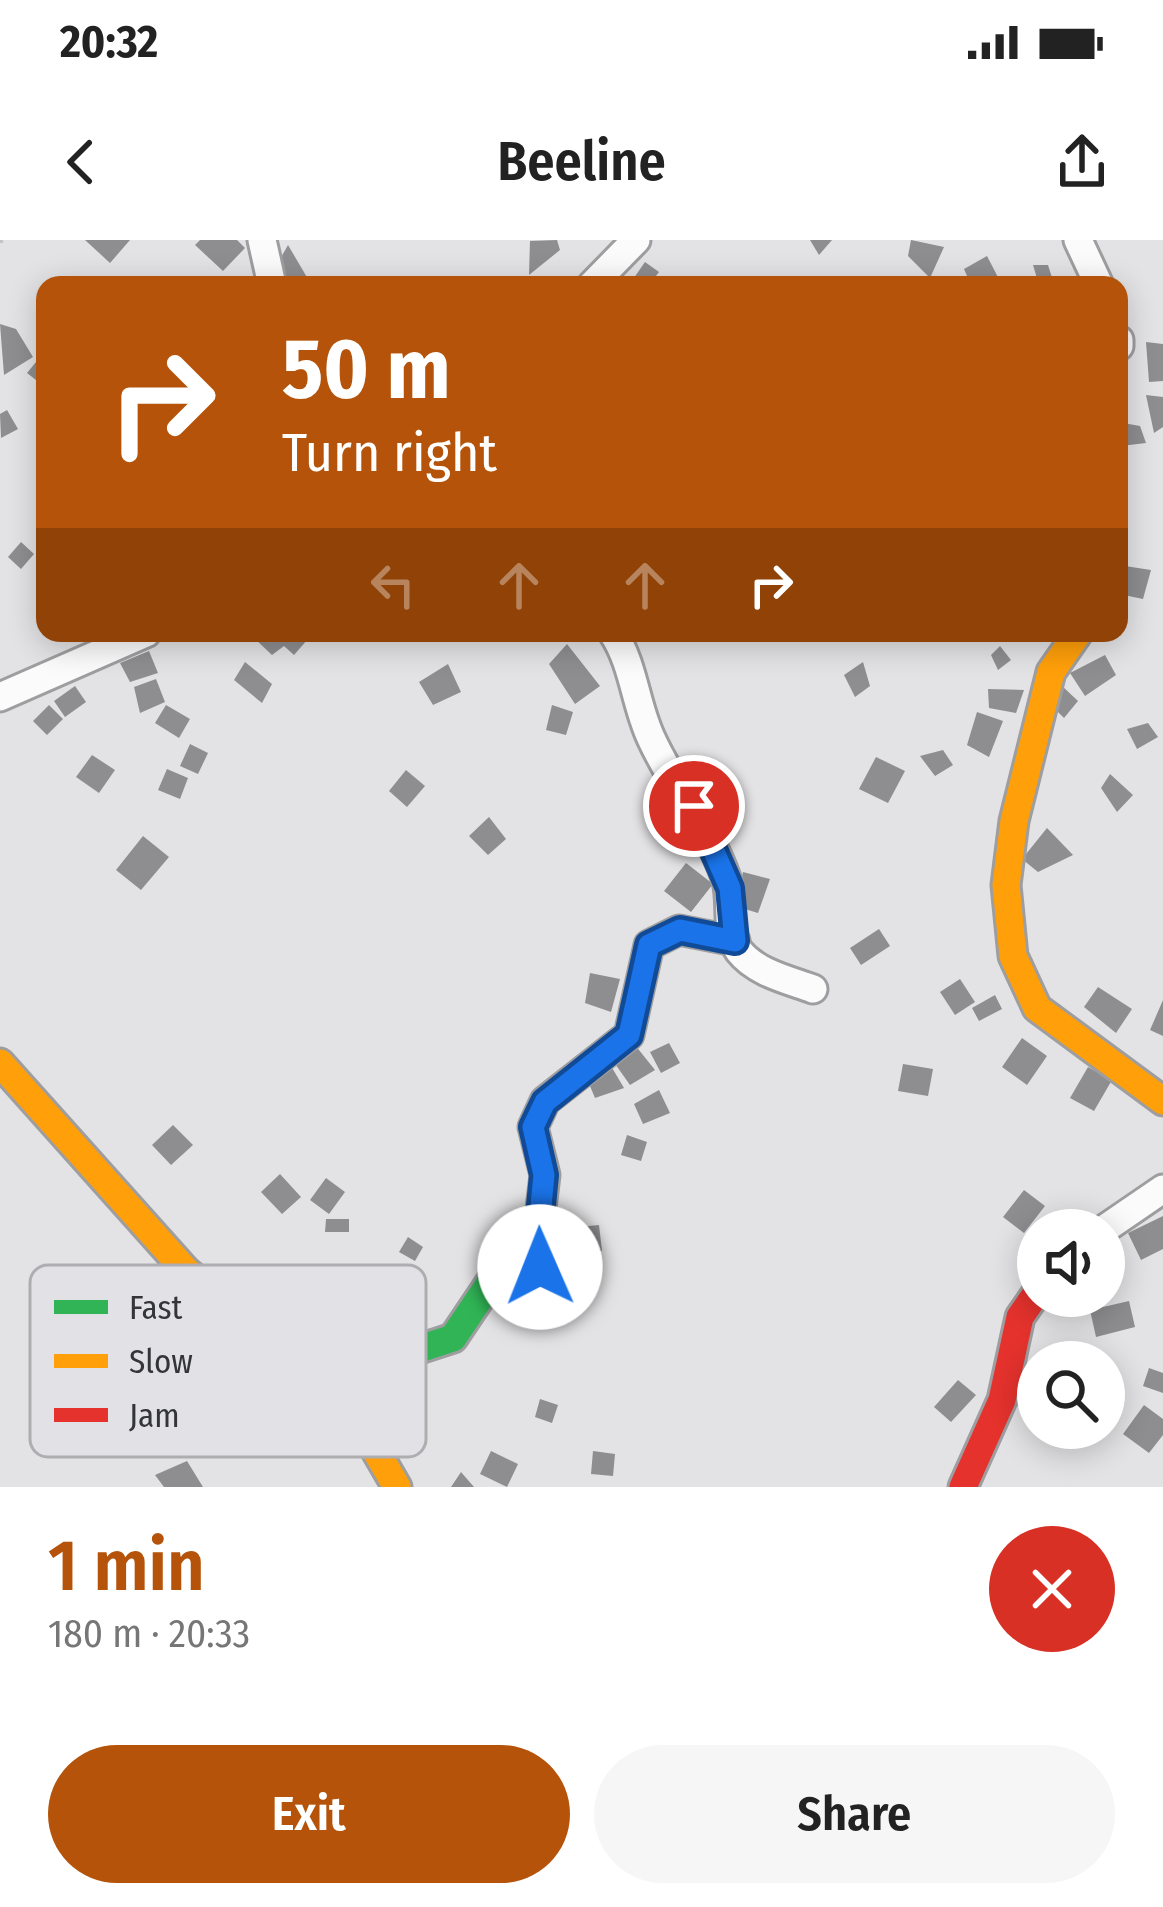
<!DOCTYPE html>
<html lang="en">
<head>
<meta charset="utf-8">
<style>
	:root { --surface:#fff; --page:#f6f6f6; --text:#222; --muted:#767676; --accent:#b45309 }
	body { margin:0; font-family:"Fira Sans Condensed",sans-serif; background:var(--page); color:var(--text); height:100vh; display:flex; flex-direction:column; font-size:45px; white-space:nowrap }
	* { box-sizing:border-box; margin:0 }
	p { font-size:39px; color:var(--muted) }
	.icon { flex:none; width:66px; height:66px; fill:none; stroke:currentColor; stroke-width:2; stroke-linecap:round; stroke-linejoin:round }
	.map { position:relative; height:1247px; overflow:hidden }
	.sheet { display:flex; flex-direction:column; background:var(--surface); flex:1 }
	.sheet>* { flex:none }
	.hud { position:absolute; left:36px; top:36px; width:1092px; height:366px; border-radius:24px; box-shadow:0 6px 30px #0003; background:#b45309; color:#fff; overflow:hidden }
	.fabs { position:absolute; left:1017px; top:969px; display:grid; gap:24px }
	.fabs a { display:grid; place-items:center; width:108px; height:108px; border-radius:50%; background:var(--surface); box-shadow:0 6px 30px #0003; font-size:60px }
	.pin { position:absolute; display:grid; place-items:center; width:102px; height:102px; color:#fff; margin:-51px; border:6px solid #fff; border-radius:50%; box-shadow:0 3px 12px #0007 }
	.me { position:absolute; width:132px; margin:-66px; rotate:359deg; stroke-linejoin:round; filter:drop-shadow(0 0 9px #0008) }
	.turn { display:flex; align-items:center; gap:42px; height:252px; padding:0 48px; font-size:54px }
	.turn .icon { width:156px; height:156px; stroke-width:2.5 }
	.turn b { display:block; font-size:84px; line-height:102px }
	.lanes { display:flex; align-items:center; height:114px; padding:0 48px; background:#0003; justify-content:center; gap:60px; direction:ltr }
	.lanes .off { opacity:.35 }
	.round { display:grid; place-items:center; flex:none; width:126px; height:126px; border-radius:63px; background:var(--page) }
	.head { display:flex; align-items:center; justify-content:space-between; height:204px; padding:0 48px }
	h1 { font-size:72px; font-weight:600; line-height:90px; color:var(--accent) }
	.primary-button { display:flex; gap:24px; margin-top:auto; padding:24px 48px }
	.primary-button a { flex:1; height:138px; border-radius:72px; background:var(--accent); color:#fff; font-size:48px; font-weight:600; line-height:138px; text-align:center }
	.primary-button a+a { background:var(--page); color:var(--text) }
	.status { display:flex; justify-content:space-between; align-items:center; height:84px; padding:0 60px; background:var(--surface); direction:ltr }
	.status svg { height:33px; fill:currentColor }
	header { display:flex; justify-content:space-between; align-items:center; height:156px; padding:0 48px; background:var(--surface); font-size:54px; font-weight:600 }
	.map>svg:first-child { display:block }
	.building { fill:#8e8e90 }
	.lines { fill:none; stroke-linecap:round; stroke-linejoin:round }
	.street-casing { stroke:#9e9ea0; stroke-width:33 }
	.fast-casing { stroke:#9e9ea0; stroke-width:33 }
	.slow-casing { stroke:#9e9ea0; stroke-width:33 }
	.jam-casing { stroke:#9e9ea0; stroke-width:33 }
	.path { stroke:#c3c3c4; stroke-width:4.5; stroke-dasharray:3 9; stroke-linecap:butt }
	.street { stroke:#fbfbfb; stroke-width:27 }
	.fast { stroke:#30b455; stroke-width:27 }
	.slow { stroke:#ff9f0a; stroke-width:27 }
	.jam { stroke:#e5322d; stroke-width:27 }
	.route-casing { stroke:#114b97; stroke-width:30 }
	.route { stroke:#1a73e8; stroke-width:21 }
	.key { fill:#e2e2e6; stroke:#aeaeb1; stroke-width:3 }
	.key-label { font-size:33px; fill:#343536 }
</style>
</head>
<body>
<div class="status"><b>20:32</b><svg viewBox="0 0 49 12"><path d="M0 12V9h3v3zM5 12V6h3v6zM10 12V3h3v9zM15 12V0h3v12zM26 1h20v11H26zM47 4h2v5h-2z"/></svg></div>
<header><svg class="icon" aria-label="back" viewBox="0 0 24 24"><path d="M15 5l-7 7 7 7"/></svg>Beeline<svg class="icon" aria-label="share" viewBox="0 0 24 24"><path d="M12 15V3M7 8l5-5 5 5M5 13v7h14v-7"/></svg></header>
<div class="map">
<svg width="1163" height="1247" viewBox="0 0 1163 1247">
	<rect width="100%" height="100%" fill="#e3e3e5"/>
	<!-- building -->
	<path class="building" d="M85,0H130L110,23Z
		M200,0H237L245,8L223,31L195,5Z
		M557,0L560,10L529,35L530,1Z
		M810,0H832L819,15Z
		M911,0L944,7L930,38L908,16Z
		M288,5L308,39L299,45H287L274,30Z
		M987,16L1002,45H971L964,29Z
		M645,22L659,32L649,45H629Z
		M1033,25H1048L1054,44L1039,45Z
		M0,84L16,89L33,117L4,135Z
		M1146,102L1163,104V141L1149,142Z
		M45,111V147L27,133Z
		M1146,155L1163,157V187L1154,193Z
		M7,170L18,189L1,198L0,174Z
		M1123,183L1140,186L1146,203L1121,206Z
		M21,302L34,314L21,329L8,317Z
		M1125,326L1151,330L1143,359L1119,354Z
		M259,393H303L308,399L294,415L284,406L272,415L254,398Z
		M567,404L600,446L575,464L549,424Z
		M1000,406L1011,420L998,430L991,415Z
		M149,411L158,433L130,442L120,423Z
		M1105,415L1116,435L1085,456L1070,433Z
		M245,422L272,444L262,463L234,440Z
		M863,422L870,446L855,457L844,435Z
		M448,424L461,452L433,465L419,442Z
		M156,439L165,462L140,473L134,447Z
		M1061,445L1078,461L1064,478L1044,458Z
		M75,446L86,462L65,477L54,461Z
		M988,449L1024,450L1016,473L989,468Z
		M49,465L63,479L47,495L33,481Z
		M166,465L190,479L179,498L155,483Z
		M552,465L573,472L566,495L546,490Z
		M977,472L1003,481L989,517L967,505Z
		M1148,483L1158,497L1137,509L1127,489Z
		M190,504L208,513L198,534L180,526Z
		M943,510L953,525L935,536L920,516Z
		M92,515L115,530L99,553L76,537Z
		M876,517L905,531L888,563L859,549Z
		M167,529L188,538L180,559L158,550Z
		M406,530L425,546L407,567L389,551Z
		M1110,534L1133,555L1117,572L1101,548Z
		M489,577L506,599L488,615L469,596Z
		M1047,588L1073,615L1038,632L1022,619Z
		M143,596L169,617L141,650L116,630Z
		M686,623L713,644L691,672L664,651Z
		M743,632L770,639L758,673L735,666Z
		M879,689L890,706L861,725L850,708Z
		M590,733L620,739L611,772L585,763Z
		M960,739L975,762L955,775L940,752Z
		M1098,747L1132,769L1116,793L1084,767Z
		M995,755L1002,769L979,781L972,768Z
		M1163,760V796L1150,790Z
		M1022,798L1047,816L1027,845L1002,827Z
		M669,803L680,823L661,833L650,812Z
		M635,805L655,830L630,845L613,821Z
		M608,821L624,848L595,858L585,834Z
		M903,824L933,829L928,856L898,851Z
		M1088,827L1112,840L1094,871L1070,858Z
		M659,850L670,873L643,884L634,864Z
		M173,885L193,905L171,925L152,905Z
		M627,895L647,902L641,921L621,915Z
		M280,934L301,957L282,974L261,952Z
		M326,938L345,952L329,974L310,960Z
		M1024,950L1045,966L1024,993L1003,977Z
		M1163,976V1009L1141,1020L1128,993Z
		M326,979H349V992H325Z
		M599,985L602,1011L580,1013L578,987Z
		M408,997L423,1007L415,1021L399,1012Z
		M563,1014L578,1029L561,1047L545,1032Z
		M1129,1061L1135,1087L1096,1097L1090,1070Z
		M1149,1128L1163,1133V1153L1143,1146Z
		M1020,1134L1038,1144L1023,1169L1005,1159Z
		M958,1140L976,1155L951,1182L934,1167Z
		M540,1159L558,1165L552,1183L535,1177Z
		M1144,1165L1163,1179V1195L1149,1213L1123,1194Z
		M491,1211L518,1224L507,1247L480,1234Z
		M593,1211L615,1214L613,1236L591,1234Z
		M187,1221L203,1247H164L155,1235Z
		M461,1232L474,1247H451Z"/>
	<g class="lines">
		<!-- street casing -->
		<g class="street-casing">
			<path id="street" d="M262,0L272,45
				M1078,0L1099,45
				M592,45L636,0
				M1119,100V106
				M613,393C634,425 635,464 651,498C673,547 708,586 726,638C734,660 724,690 739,711C756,733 789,740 813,749
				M0,457L146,393
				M1103,990L1163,949"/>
		</g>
		<!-- fast casing -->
		<g class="fast-casing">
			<path id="fast" d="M318,1142L453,1098L492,1040L556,1014L539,985L545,935L533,887L545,861L629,795L649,705L679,690L735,701"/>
		</g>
		<!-- slow casing -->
		<g class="slow-casing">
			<path id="slow" d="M1078,393L1051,432L1014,581L1006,645L1013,716L1037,768L1163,861
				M0,823L186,1031L351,1168L397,1247"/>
		</g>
		<!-- jam casing -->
		<g class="jam-casing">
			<path id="jam" d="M963,1247L1002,1160L1020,1077L1038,1051"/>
		</g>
		<!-- path -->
		<path class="path" d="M0,1L7,0"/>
		<!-- street -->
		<use href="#street" class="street"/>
		<!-- fast -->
		<use href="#fast" class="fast"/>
		<!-- slow -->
		<use href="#slow" class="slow"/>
		<!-- jam -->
		<use href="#jam" class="jam"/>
	</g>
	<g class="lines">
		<!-- route casing -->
		<g class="route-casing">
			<path id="route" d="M540,1027L556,1014L539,986L544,935L533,887L545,862L629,795L649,705L680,690L735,701L730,648L694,566"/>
		</g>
		<!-- route -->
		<use href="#route" class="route"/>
	</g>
	<!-- legend -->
	<rect x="30" y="1025" width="396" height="192" rx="18" class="key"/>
	<rect x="54" y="1060" width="54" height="14" fill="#30b455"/>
	<rect x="54" y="1114" width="54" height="14" fill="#ff9f0a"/>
	<rect x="54" y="1168" width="54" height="14" fill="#e5322d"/>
	<g class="key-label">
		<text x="129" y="1079">Fast</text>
		<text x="129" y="1133">Slow</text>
		<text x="129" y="1187">Jam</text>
	</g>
</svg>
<div class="fabs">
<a><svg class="icon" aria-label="sound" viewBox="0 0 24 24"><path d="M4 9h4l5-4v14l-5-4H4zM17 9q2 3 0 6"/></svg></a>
<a><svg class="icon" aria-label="search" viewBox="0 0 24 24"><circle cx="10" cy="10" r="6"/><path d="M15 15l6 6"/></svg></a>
</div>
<div class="pin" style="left:694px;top:566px;background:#d93025"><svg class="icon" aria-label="arrive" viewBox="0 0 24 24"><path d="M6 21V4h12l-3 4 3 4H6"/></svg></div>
<svg class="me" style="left:540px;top:1027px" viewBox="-20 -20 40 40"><circle r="19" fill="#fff"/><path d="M0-13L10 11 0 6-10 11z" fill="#1a73e8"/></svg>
<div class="hud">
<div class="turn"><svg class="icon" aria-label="right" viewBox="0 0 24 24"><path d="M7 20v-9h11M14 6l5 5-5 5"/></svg><div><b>50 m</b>Turn right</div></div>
<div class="lanes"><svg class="icon off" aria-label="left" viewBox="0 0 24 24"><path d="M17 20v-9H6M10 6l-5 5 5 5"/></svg><svg class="icon off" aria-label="ahead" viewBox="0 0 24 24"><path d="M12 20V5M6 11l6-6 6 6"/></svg><svg class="icon off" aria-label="ahead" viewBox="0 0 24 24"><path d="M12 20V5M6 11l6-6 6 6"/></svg><svg class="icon" aria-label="right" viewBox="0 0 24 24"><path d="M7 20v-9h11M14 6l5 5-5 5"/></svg></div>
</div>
</div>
<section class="sheet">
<div class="head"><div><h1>1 min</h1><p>180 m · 20:33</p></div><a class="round" style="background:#d93025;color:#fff"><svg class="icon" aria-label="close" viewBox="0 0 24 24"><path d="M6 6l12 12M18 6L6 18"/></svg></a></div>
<div class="primary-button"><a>Exit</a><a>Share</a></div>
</section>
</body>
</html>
